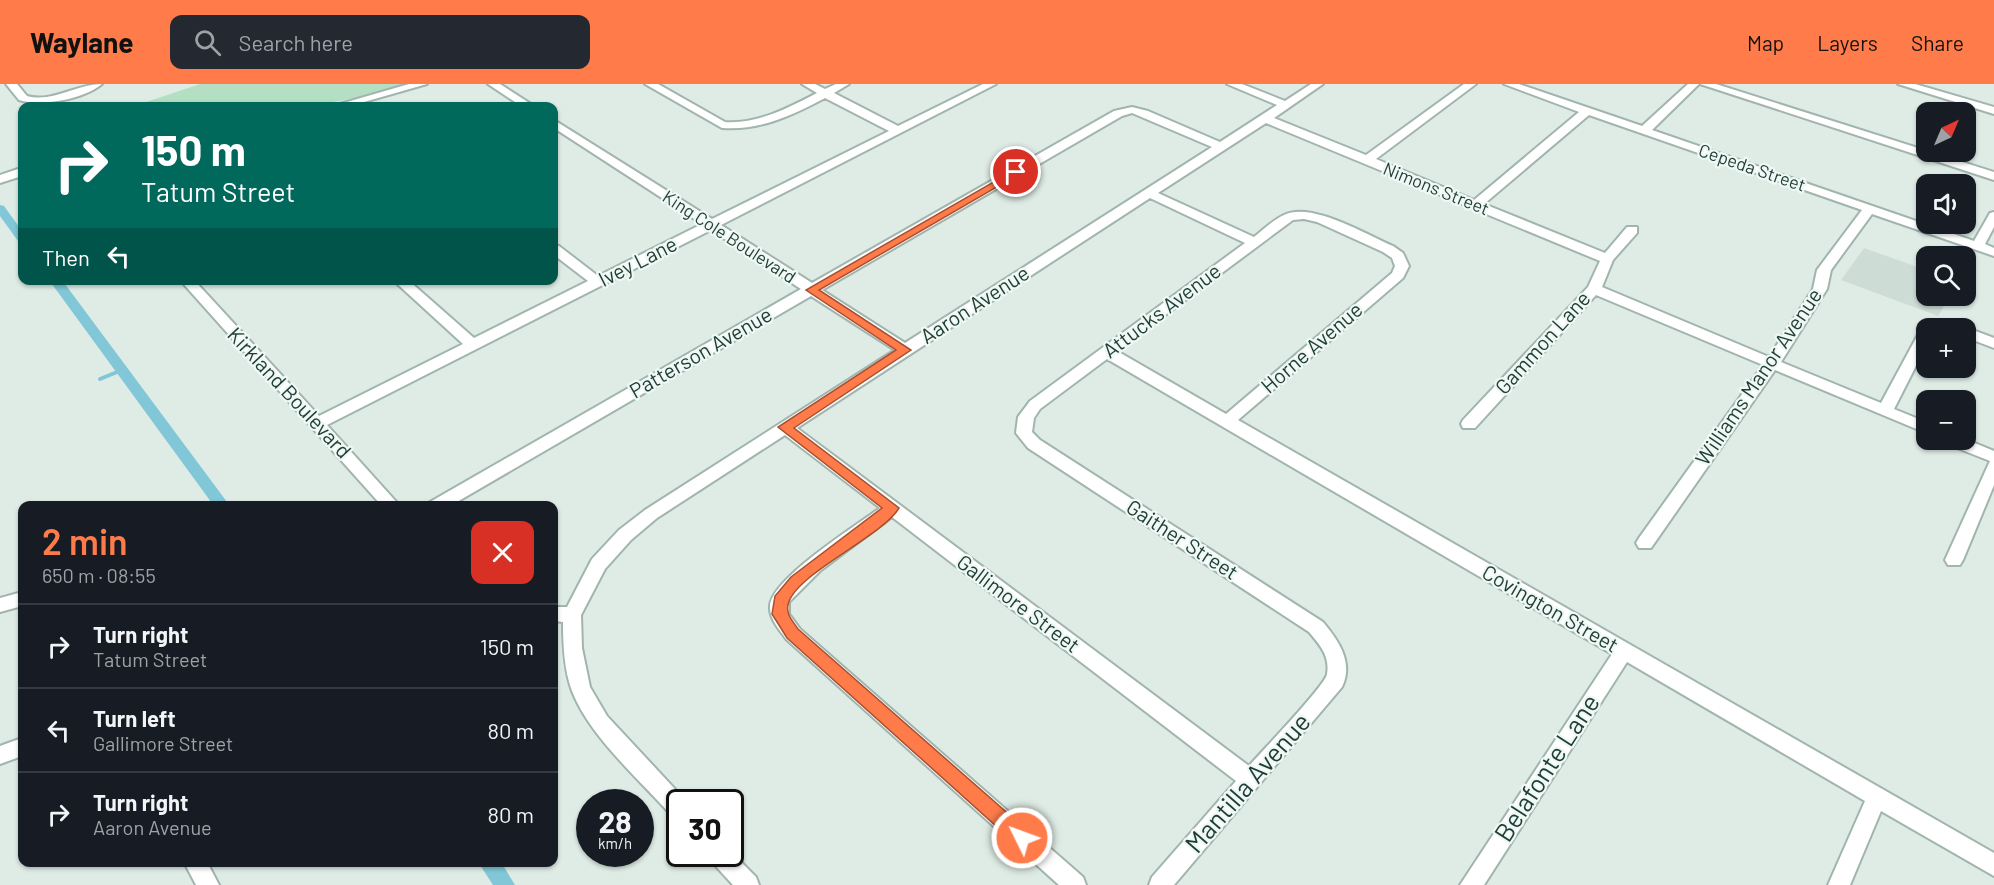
<!DOCTYPE html>
<html lang="en">
<head>
<meta charset="utf-8">
<style>
	:root { --surface:#171b24; --page:#242831; --text:#f1f3f6; --muted:#9ea1a6; --line:#363941; --accent:#ff7b49 }
	body { margin:0; font-family:Barlow,sans-serif; background:var(--page); color:var(--text); height:100vh; display:flex; flex-direction:column; font-size:22px; white-space:nowrap }
	* { box-sizing:border-box; margin:0 }
	p { font-size:20px; color:var(--muted) }
	.icon { flex:none; width:33px; height:33px; fill:none; stroke:currentColor; stroke-width:2; stroke-linecap:round; stroke-linejoin:round }
	.map { position:relative; flex:1; overflow:hidden }
	.drawer { position:absolute; left:18px; top:417px; width:540px; height:366px; display:flex; flex-direction:column; background:var(--surface); border-radius:12px; box-shadow:0 2px 4px #0004 }
	.drawer>* { flex:none }
	.banner { position:absolute; left:18px; top:18px; width:540px; height:183px; border-radius:12px; box-shadow:0 2px 4px #0004; background:#00695c; color:#fff; overflow:hidden }
	.needle { width:39px; rotate:44deg }
	.buttons { position:absolute; left:1916px; top:18px; display:grid; gap:12px }
	.buttons a { display:grid; place-items:center; width:60px; height:60px; border-radius:12px; background:var(--surface); box-shadow:0 2px 4px #0004; font-size:30px }
	.speed { position:absolute; left:576px; top:705px; display:flex; gap:12px; font-size:30px; font-weight:700; text-align:center }
	.speed>* { display:grid; place-content:center; width:78px; height:78px; border-radius:50%; background:var(--surface); box-shadow:0 2px 4px #0004; line-height:1 }
	.speed small { font-size:15px; font-weight:400 }
	.speed .limit { border:3px solid #111; border-radius:9px; background:#fff; color:#111 }
	.pin { position:absolute; display:grid; place-items:center; width:51px; height:51px; color:#fff; margin:-26px; border:3px solid #fff; border-radius:50%; box-shadow:0 2px 6px #0007 }
	.me { position:absolute; width:66px; margin:-33px; rotate:312deg; stroke-linejoin:round; filter:drop-shadow(0 0 4px #0008) }
	.turn { display:flex; align-items:center; gap:21px; height:126px; padding:0 24px; font-size:27px }
	.turn .icon { width:78px; height:78px; stroke-width:2.5 }
	.turn b { display:block; font-size:42px; line-height:51px }
	.then { display:flex; align-items:center; height:57px; padding:0 24px; background:#0003; gap:12px; font-size:22px }
	.round { display:grid; place-items:center; flex:none; width:63px; height:63px; border-radius:12px; background:var(--page) }
	.overview { display:flex; align-items:center; justify-content:space-between; height:102px; padding:0 24px }
	h1 { font-size:36px; font-weight:600; line-height:45px; color:var(--accent) }
	ul { padding:0; list-style:none }
	li { display:flex; align-items:center; gap:18px; height:84px; padding:0 24px; border-top:2px solid var(--line) }
	li div { flex:1 }
	li b { display:block; font-size:22px }
	li em { font-style:normal }
	header { display:flex; align-items:center; gap:36px; box-sizing:border-box; height:84px; padding:0 30px; background:var(--accent); color:#111 }
	header strong { font-size:28px }
	nav { display:flex; gap:33px; margin-inline-start:auto; font-size:21px }
	.search { width:420px; height:54px; background:var(--page); display:flex; align-items:center; gap:15px; box-sizing:border-box; padding:0 21px; border-radius:12px; color:var(--muted); font-size:22px }
	.map>svg:first-child { display:block }
	.built { fill:#cddcd5 }
	.green { fill:#b5dfc2 }
	.lines { fill:none; stroke-linecap:round; stroke-linejoin:round }
	.stream { stroke:#81c7d7; stroke-width:4 }
	.canal { fill:#81c7d7; fill-rule:evenodd }
	.minor-casing { stroke:#a1b4ae; stroke-width:4 }
	.minor { fill:#fff; fill-rule:evenodd }
	.route { fill:#ff7b49; stroke:#a6502f; stroke-width:1.5 }
	.labels { text-anchor:middle; stroke-width:4.5; stroke-linejoin:round; paint-order:stroke }
	.far-street-label { font-size:18px; fill:#1e3d36; stroke:#eff8f4 }
	.street-label { font-size:21px; fill:#1e3d36; stroke:#eff8f4 }
	.near-street-label { font-size:26px; fill:#1e3d36; stroke:#eff8f4 }
</style>
</head>
<body>
<header>
<strong>Waylane</strong>
<div class="search"><svg class="icon" aria-label="search" viewBox="0 0 24 24"><circle cx="10" cy="10" r="6"/><path d="M15 15l6 6"/></svg>Search here</div>
<nav><a>Map</a><a>Layers</a><a>Share</a></nav>
</header>
<div class="map">
<svg width="1994" height="801" viewBox="0 0 1994 801">
	<rect width="100%" height="100%" fill="#dfece6"/>
	<!-- built -->
	<path class="built" d="M1864,164L1926,186V212H1950L1938,232L1841,196Z"/>
	<!-- green -->
	<path class="green" d="M200,0H404L365,12L312,22L137,21Z"/>
	<g class="lines">
		<!-- stream -->
		<path class="stream" d="M100,295L122,286"/>
		<!-- canal -->
		<path class="canal" d="M0,121L4,122L22,147V157H18L0,132Z
			M49,196H62L230,422H214Z
			M478,778H501L515,801H493Z"/>
		<!-- minor casing -->
		<g class="minor-casing">
			<path id="minor" d="M6,0H17L27,12C52,19 77,0 102,0C84,15 42,23 19,16Z
				M409,0H427L350,22H333Z
				M488,0H500L534,22H521Z
				M645,0H658L725,38C758,40 788,24 817,9L802,0H815L825,5L836,0H849L834,9L898,42L983,0H996L721,141L812,199L1114,27L1132,23L1148,27L1220,58L1277,21L1227,0H1242L1285,17L1311,0H1323L1274,34L1366,71L1464,0H1476L1376,75L1474,116L1579,28L1504,0H1519L1642,42L1688,0H1699L1652,46L1974,157L1990,129L1994,128V143L1985,160L1994,164V172L1872,130L1831,186L1827,205L1781,278L1881,319L1921,245C1932,242 1941,237 1955,241L1957,244H1926V262L1894,325L1926,338V349L1775,286L1651,464H1639L1636,459L1639,454L1763,281L1596,211L1475,344H1463L1461,340L1463,336L1588,203L1600,177L1266,39L1158,109L1254,153C1263,146 1273,136 1284,131C1311,117 1367,151 1393,162L1403,169L1409,182L1403,194L1238,336L1994,769V792L1881,727L1850,801H1828L1865,717L1627,578L1484,801H1460L1612,570L1107,275L1040,325L1034,334L1032,348L1040,356L1323,538C1338,556 1354,578 1342,603L1174,801H1149L1152,793L1236,697L892,433L820,487L789,518V530L800,545L1083,793L1086,801H1059L786,555C780,546 769,535 770,522C771,495 857,441 880,424L785,351L657,434L631,456L605,485L581,531L582,564L590,603L607,632L687,718H680V736L673,733C640,696 590,653 572,607C564,586 563,560 563,538L554,537V523H567L592,475L619,446L645,426L895,266L811,212L450,422H428L430,418L801,205L711,146L327,341L400,422H382L180,196H194L319,332L463,260L393,196H408L474,254L588,197L554,171V161L559,162L598,192L702,140L554,44V36L712,135L889,47L825,14C793,31 760,47 722,44ZM1132,29L1212,63L905,259L822,206L1122,32ZM1589,31L1862,126L1817,186L1813,205L1769,273L1602,203L1613,176L1637,149V143H1627L1605,169L1484,120ZM1150,114L1245,159L1030,317L1018,333L1016,349L1028,364L1309,548C1320,561 1330,572 1327,590C1325,602 1261,668 1249,682L797,344ZM1304,135L1317,138L1383,168L1392,174L1395,182L1392,189L1226,330L1117,267L1293,136Z
				M1700,0H1716L1994,88V96Z
				M1898,0H1915L1994,23V30Z
				M18,85H22V92L0,99V91Z
				M1965,243L1994,254V264L1965,253V244H1961Z
				M1965,355L1994,367V401L1963,476L1960,481H1948L1945,476L1990,377L1947,360L1945,356Z
				M22,508V522L0,528V514Z
				M22,654V672L0,680V662Z
				M730,767L756,793L759,801H733L711,777L708,770H730Z
				M184,778H207L219,801H196Z"/>
		</g>
		<!-- minor -->
		<use href="#minor" class="minor"/>
	</g>
	<!-- route -->
	<path class="route" d="M1016,85L1021,88L1019,90L819,206L911,266L794,344L899,424C882,453 793,491 788,521C786,531 793,537 798,545L1029,748L1031,754L1029,760L1022,762L1016,760L787,554L772,530L775,512L791,493L882,424L778,343L896,266L806,206Z"/>
	<g class="labels">
		<!-- far-street labels -->
		<g class="far-street-label">
			<text transform="translate(1752 84) rotate(19)" y="6">Cepeda Street</text>
			<text transform="translate(1436 105) rotate(22)" y="6">Nimons Street</text>
			<text transform="translate(729 153) rotate(33)" y="6">King Cole Boulevard</text>
		</g>
		<!-- street labels -->
		<g class="street-label">
			<text transform="translate(638 178) rotate(-27)" y="7">Ivey Lane</text>
			<text transform="translate(975 221) rotate(-33)" y="7">Aaron Avenue</text>
			<text transform="translate(1162 227) rotate(-37)" y="7">Attucks Avenue</text>
			<text transform="translate(1543 259) rotate(-48)" y="7">Gammon Lane</text>
			<text transform="translate(1312 264) rotate(-41)" y="7">Horne Avenue</text>
			<text transform="translate(701 269) rotate(-30)" y="7">Patterson Avenue</text>
			<text transform="translate(1759 293) rotate(-56)" y="7">Williams Manor Avenue</text>
			<text transform="translate(289 309) rotate(47)" y="7">Kirkland Boulevard</text>
			<text transform="translate(1182 456) rotate(33)" y="7">Gaither Street</text>
			<text transform="translate(1018 520) rotate(37)" y="7">Gallimore Street</text>
			<text transform="translate(1550 525) rotate(30)" y="7">Covington Street</text>
		</g>
		<!-- near-street labels -->
		<g class="near-street-label">
			<text transform="translate(1547 684) rotate(-57)" y="9">Belafonte Lane</text>
			<text transform="translate(1248 699) rotate(-49)" y="9">Mantilla Avenue</text>
		</g>
	</g>
</svg>
<div class="buttons">
<a><svg class="needle" viewBox="-14 -14 28 28"><path d="M0-13l5 13h-10z" fill="#e53935"/><path d="M0 13l5-13h-10z" fill="#9ea1a6"/></svg></a>
<a><svg class="icon" aria-label="sound" viewBox="0 0 24 24"><path d="M4 9h4l5-4v14l-5-4H4zM17 9q2 3 0 6"/></svg></a>
<a><svg class="icon" aria-label="search" viewBox="0 0 24 24"><circle cx="10" cy="10" r="6"/><path d="M15 15l6 6"/></svg></a>
<a>+</a>
<a>−</a>
</div>
<div class="speed"><div>28<small>km/h</small></div><div class="limit">30</div></div>
<div class="pin" style="left:1016px;top:88px;background:#d93025"><svg class="icon" aria-label="arrive" viewBox="0 0 24 24"><path d="M6 21V4h12l-3 4 3 4H6"/></svg></div>
<svg class="me" style="left:1022px;top:754px" viewBox="-20 -20 40 40"><circle r="17" fill="#ff7b49" stroke="#fff" stroke-width="3"/><path d="M0-11L8 9 0 5-8 9z" fill="#fff"/></svg>
<div class="banner">
<div class="turn"><svg class="icon" aria-label="right" viewBox="0 0 24 24"><path d="M7 20v-9h11M14 6l5 5-5 5"/></svg><div><b>150 m</b>Tatum Street</div></div>
<div class="then">Then<svg class="icon" aria-label="left" viewBox="0 0 24 24"><path d="M17 20v-9H6M10 6l-5 5 5 5"/></svg></div>
</div>
<section class="drawer">
<div class="overview"><div><h1>2 min</h1><p>650 m · 08:55</p></div><a class="round" style="background:#d93025;color:#fff"><svg class="icon" aria-label="close" viewBox="0 0 24 24"><path d="M6 6l12 12M18 6L6 18"/></svg></a></div>
<ul>
<li><svg class="icon" aria-label="right" viewBox="0 0 24 24"><path d="M7 20v-9h11M14 6l5 5-5 5"/></svg><div><b>Turn right</b><p>Tatum Street</p></div><em>150 m</em></li>
<li><svg class="icon" aria-label="left" viewBox="0 0 24 24"><path d="M17 20v-9H6M10 6l-5 5 5 5"/></svg><div><b>Turn left</b><p>Gallimore Street</p></div><em>80 m</em></li>
<li><svg class="icon" aria-label="right" viewBox="0 0 24 24"><path d="M7 20v-9h11M14 6l5 5-5 5"/></svg><div><b>Turn right</b><p>Aaron Avenue</p></div><em>80 m</em></li>
</ul>
</section>
</div>
</body>
</html>
